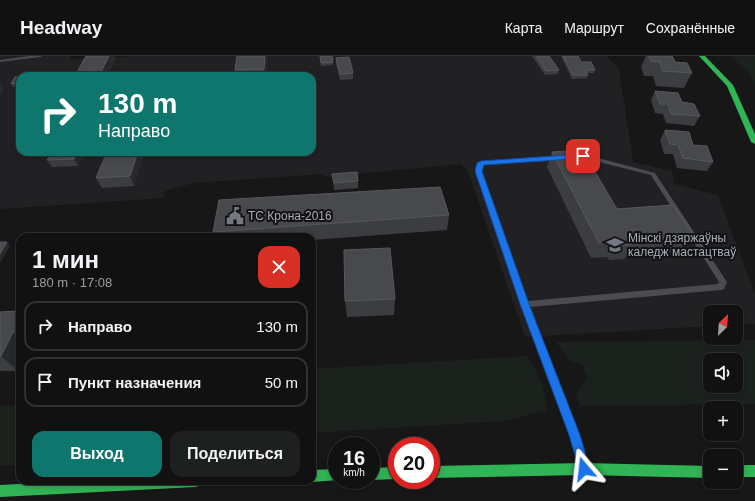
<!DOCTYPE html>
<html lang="ru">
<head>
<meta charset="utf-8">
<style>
	:root { --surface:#111; --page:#1e1f1f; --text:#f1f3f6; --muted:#9c9d9f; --line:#303131; --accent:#0f766e }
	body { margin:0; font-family:Helvetica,sans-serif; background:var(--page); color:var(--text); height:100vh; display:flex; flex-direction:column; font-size:15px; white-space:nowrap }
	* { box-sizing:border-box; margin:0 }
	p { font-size:13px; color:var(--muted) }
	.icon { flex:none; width:22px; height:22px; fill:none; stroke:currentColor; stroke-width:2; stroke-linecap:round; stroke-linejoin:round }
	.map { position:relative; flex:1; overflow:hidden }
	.details { position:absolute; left:16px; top:177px; width:300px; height:252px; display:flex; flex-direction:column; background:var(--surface); border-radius:12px; box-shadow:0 2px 6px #0003,0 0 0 1px var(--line) }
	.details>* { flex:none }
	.top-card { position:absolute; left:16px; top:16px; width:300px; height:84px; border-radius:12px; box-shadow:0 2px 6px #0003,0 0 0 1px var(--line); background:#0f766e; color:#fff; overflow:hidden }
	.needle { width:26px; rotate:25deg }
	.tools { position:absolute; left:703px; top:249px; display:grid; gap:8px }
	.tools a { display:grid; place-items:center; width:40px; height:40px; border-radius:8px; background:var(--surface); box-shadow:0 2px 6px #0003,0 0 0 1px var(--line); font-size:20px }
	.speed { position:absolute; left:328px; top:381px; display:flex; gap:8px; font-size:20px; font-weight:700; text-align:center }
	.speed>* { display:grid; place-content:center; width:52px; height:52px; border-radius:50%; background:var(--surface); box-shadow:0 2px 6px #0003,0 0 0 1px var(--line); line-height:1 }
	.speed small { font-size:10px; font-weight:400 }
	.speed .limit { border:6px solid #d22; background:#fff; color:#111 }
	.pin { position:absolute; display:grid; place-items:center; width:34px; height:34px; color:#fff; margin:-17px; border-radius:8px; box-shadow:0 2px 6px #0006 }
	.me { position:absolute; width:44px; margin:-22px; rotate:343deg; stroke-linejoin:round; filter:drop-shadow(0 0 3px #0008) }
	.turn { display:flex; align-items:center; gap:14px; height:84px; padding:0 16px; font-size:18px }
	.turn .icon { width:52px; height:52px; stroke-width:2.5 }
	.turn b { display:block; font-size:28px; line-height:34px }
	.round { display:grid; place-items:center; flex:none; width:42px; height:42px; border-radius:12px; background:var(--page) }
	.head { display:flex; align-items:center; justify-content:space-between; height:68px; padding:0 16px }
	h1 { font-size:24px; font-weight:700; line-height:30px }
	.action { display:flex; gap:8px; margin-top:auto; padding:8px 16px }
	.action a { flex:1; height:46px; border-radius:12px; background:var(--accent); color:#fff; font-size:16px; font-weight:700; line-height:46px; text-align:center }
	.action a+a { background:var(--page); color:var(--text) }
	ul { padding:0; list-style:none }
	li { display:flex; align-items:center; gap:12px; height:50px; margin:0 8px 6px; padding:0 8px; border:2px solid var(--line); border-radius:12px }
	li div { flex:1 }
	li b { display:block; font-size:15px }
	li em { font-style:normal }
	header { display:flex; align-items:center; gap:24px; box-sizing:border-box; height:56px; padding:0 20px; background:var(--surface); border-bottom:1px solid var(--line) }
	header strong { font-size:19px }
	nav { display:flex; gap:22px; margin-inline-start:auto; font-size:14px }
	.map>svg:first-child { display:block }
	.built { fill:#212124; fill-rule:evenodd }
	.green { fill:#1b211c; fill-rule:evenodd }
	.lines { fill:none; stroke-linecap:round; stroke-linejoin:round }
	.lane { fill:#4b4c50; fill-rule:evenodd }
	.fast { fill:#30b455; fill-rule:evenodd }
	.wall { fill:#3c3d40 }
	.shaded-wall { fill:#28292a }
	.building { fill:#48494d; stroke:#57595e }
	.route { fill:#1a73e8; stroke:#114b97 }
	.labels { text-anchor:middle; stroke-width:4; stroke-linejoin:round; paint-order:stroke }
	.poi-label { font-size:12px; fill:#a8adb8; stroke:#111113; text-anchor:start }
</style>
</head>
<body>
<header>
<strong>Headway</strong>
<nav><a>Карта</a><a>Маршрут</a><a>Сохранённые</a></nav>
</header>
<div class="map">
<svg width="755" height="445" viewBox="0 0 755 445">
	<rect width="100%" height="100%" fill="#171717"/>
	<!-- built -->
	<path class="built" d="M0,0H71L70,3L135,0H606L619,13L633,106L672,115L674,128L718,139L755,239V268L736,269V256H710V270L525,281L468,115L460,108L326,121L324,118L193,127L165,135L164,142L0,153ZM20,20H312V96H20Z"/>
	<!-- green -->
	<path class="green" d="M730,0H755V29L749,17Z
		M755,284V348L580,350L576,338L587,322L582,309L569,304L556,286ZM710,304H736V330H710Z
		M528,300L543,328L547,355L503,365L312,377V313Z
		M20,348V409L0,410V350Z"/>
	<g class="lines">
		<!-- lane -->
		<path class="lane" d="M29,0H42L40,1L0,6V4Z
			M583,98L655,117L727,226L724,233L721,234L530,251L579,379L588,408L586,411L583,413L580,411L578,408L571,379L521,248L476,115L479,106L559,100L562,102L559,104L483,109L482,115L528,245L718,228L719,226L651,119L583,102L577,103L574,101L575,100Z"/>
		<!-- fast -->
		<path class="fast" d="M699,0H705L733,29L755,78V88L751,86L727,30Z
			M584,407L710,410V422L584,419L431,422V410Z
			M736,409H755V421H736Z
			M397,411V423L371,424V412Z
			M337,413V424H339L312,426L310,425H312V414Z
			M78,425H202L200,429L196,431L0,441V429Z"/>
	</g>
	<!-- wall -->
	<path class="wall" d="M237,0H267L266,20H236L235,14Z
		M320,0H332L333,9L321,10Z
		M532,0H549L559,14L558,18L545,19Z
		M561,0H578L581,6L595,14L594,17H587L588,19L587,22L572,23Z
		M646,0H672L675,6L692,17L684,32L656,30L653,20H644L641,11Z
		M336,2L353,17V23L340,24L336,8Z
		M20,21V31H13L11,28Z
		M655,35L682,46L700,60L694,70L666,67L663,58L655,57L651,44Z
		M665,74L693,89L713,106L707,115L677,112L673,98H664L660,84Z
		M52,96H84L78,110L52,111L47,104Z
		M107,96H145L134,130L102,132L96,122Z
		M552,96L617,153L694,180L683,195L627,199L624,203L609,204L608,201L591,202L547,111Z
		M332,118L358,125V132L334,134Z
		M449,159L447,174L312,184V181H215L213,176Z
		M395,243L394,259L347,261L345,245Z
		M20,253V311L18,315H0V256L19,255Z"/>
	<!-- shaded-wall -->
	<path class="shaded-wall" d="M109,0H115L116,2L108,20H99Z
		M265,0H267L266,20L264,13Z
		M0,27L4,33L0,40Z
		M77,96H84L78,110L74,103Z
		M138,96H145L134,130L130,120Z
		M7,186L10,190L0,207V198Z
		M13,276L20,283V311L18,315L1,300Z"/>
	<!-- building -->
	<path class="building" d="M86,0H109L99,20H75Z
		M237,0H265L264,13L235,14Z
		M320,0H332L333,6L321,7Z
		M536,0H549L559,14L546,15Z
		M563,0H578L581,6H591L595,14H585L588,19H573Z
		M649,0H672L675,6L687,7L692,17L663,15L660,6L651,5Z
		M349,1L353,17L340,18L336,2Z
		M15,21H20V27L11,28Z
		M655,35L678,37L682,46L694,48L700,60L671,58L668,48H660Z
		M665,74L689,76L693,89L707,90L713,106L683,102L678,89L670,88Z
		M582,94L617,153L673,149L694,180L630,184L633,188L618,190L616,186L599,187L552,96Z
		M52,96H77L74,103L47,104Z
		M107,96H138L130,120L96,122Z
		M357,116L358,125L334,127L332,118Z
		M440,131L449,159L213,176L219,144Z
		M0,186H7L0,198Z
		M390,192L395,243L345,245L344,194Z
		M20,253V276H13L1,300H0V256L19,255Z"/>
	<!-- route -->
	<path class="route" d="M583,98L587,100L586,102L484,109L482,115L529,248L580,379L590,413L589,417L584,419L580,417L579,413L569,379L520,248L475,115L477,107L481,105Z"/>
	<!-- icons -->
	<defs>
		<g id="civic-bare" transform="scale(1.38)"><path d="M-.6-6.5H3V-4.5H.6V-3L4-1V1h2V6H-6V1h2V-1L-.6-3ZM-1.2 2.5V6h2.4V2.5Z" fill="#757880" stroke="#111113" stroke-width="2.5" paint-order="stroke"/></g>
		<g id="university-bare" transform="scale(1.38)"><path d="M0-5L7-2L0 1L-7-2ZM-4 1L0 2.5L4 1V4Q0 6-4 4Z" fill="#757880" stroke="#111113" stroke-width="2.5" paint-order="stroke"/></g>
	</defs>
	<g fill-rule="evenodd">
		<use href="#civic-bare" x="235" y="160"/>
		<use href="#university-bare" x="615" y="189"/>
	</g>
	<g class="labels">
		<!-- poi labels -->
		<g class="poi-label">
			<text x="248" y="164">ТС Крона-2016</text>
			<text x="628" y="186">Мінскі дзяржаўны<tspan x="628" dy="14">каледж мастацтваў</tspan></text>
		</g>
	</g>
</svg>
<div class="tools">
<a><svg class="needle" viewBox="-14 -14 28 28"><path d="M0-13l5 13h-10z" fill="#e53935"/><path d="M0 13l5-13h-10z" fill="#9c9d9f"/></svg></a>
<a><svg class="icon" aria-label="sound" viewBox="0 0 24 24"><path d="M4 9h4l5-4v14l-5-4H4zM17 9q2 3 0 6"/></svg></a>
<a>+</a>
<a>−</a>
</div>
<div class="speed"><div>16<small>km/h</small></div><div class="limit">20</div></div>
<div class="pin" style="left:583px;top:100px;background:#d93025"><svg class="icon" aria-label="arrive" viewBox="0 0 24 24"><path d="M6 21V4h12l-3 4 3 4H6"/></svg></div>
<svg class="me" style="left:584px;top:413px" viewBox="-20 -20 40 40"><path d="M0-17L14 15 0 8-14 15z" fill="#1a73e8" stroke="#fff" stroke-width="4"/></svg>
<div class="top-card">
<div class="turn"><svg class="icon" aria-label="right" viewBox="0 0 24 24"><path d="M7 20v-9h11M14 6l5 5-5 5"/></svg><div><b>130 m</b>Направо</div></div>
</div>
<section class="details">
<div class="head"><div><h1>1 мин</h1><p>180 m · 17:08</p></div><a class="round" style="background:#d93025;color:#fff"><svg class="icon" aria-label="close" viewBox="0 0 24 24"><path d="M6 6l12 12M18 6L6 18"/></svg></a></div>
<ul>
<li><svg class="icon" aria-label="right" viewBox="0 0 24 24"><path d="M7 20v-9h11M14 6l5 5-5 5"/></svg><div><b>Направо</b></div><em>130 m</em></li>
<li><svg class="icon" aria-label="arrive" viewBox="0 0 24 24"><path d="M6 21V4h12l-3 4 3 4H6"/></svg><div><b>Пункт назначения</b></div><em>50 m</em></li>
</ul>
<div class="action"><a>Выход</a><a>Поделиться</a></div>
</section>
</div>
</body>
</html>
